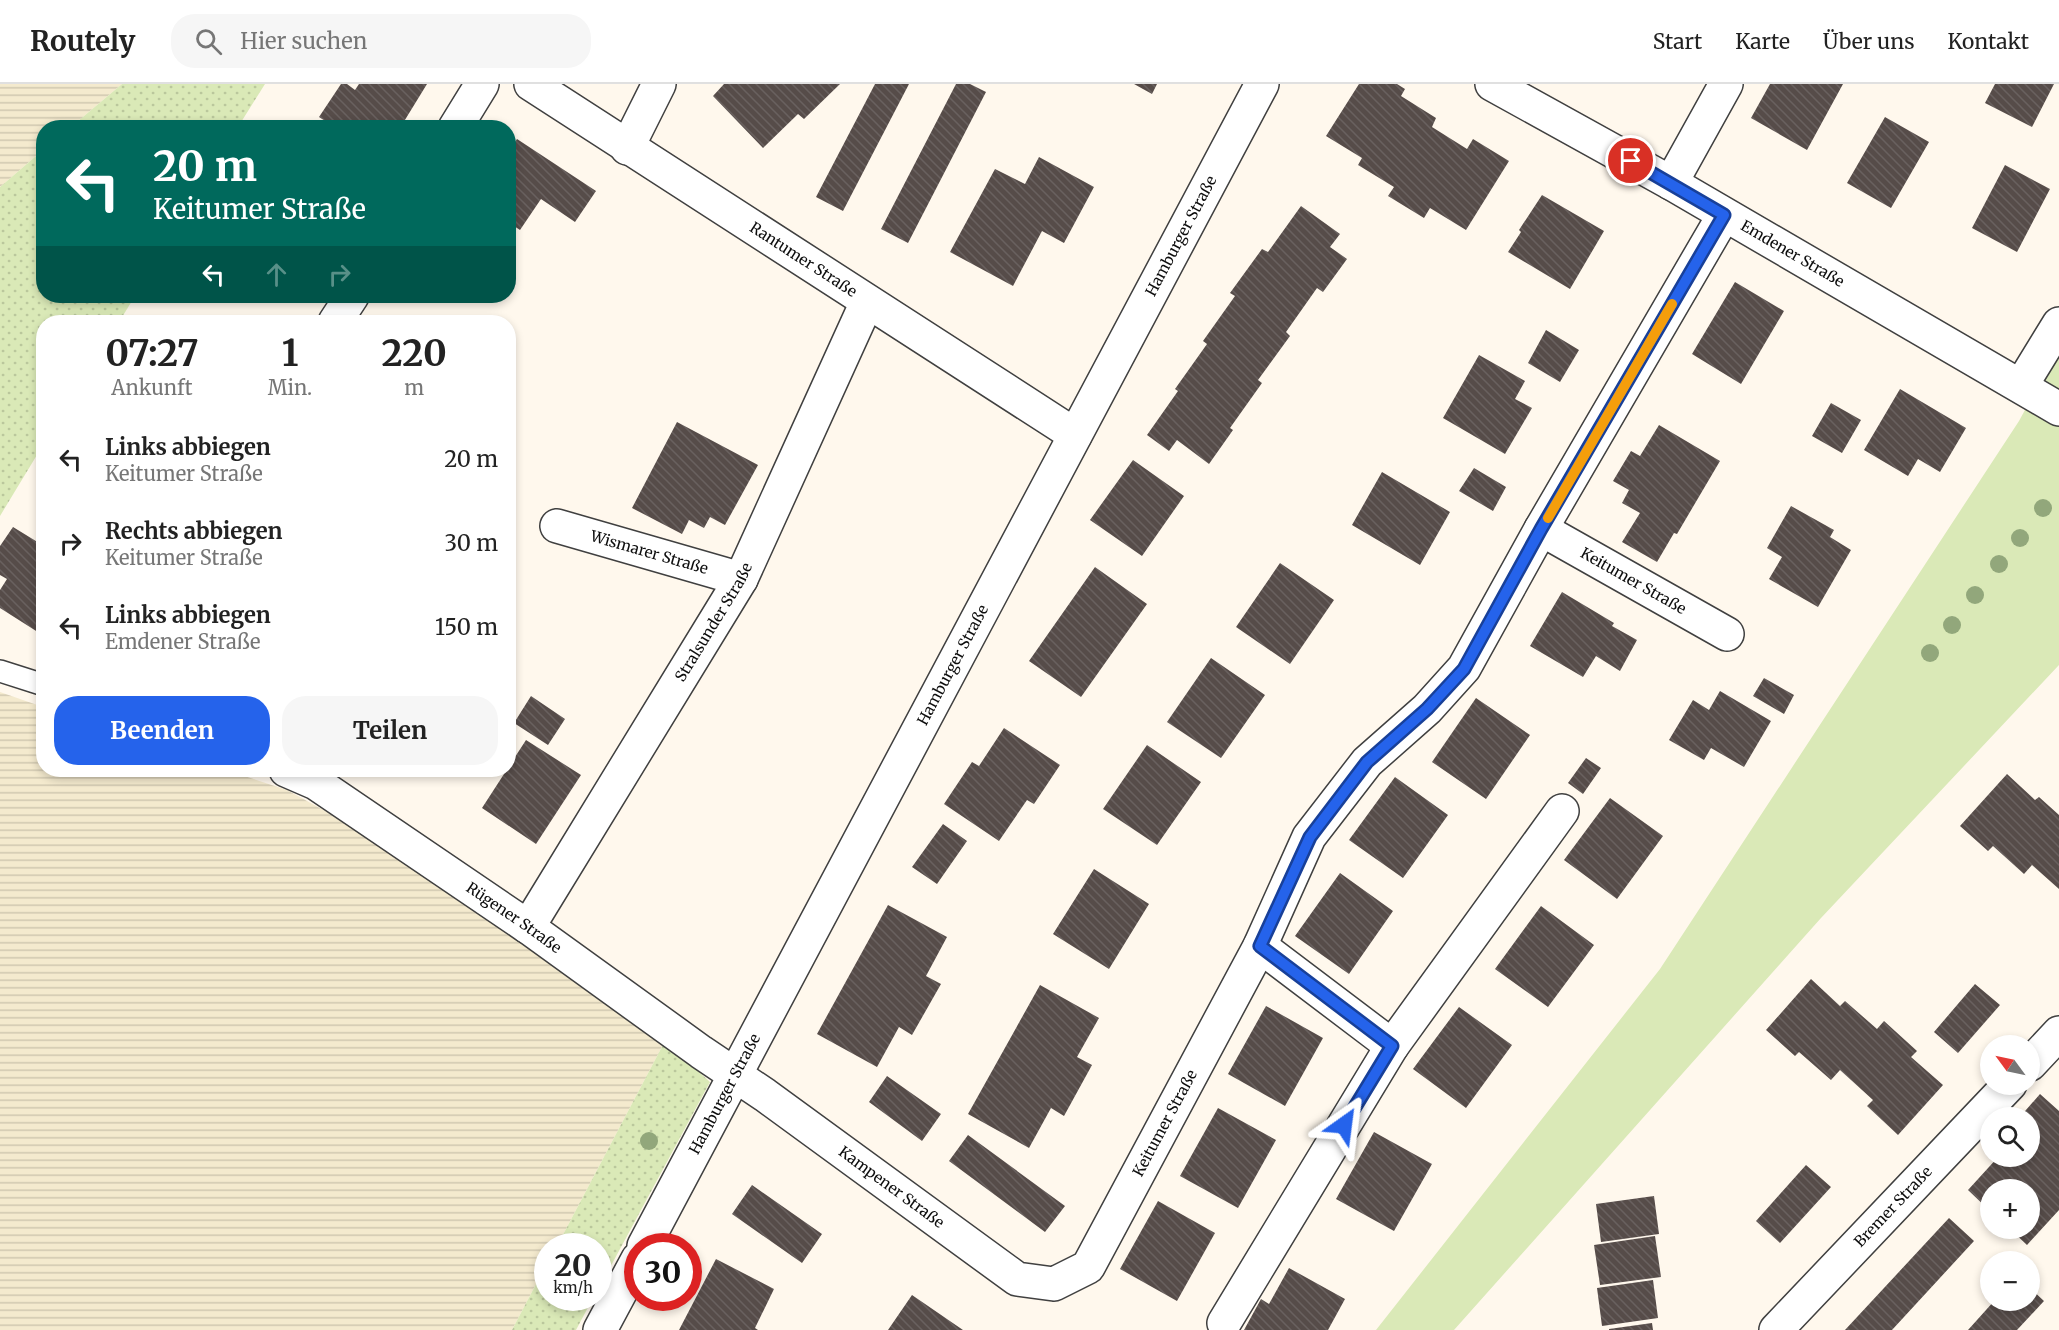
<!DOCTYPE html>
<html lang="de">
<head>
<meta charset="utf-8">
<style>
	:root { --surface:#fff; --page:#f6f6f6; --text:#222; --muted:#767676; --line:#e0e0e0; --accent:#2563eb }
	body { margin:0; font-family:Merriweather,serif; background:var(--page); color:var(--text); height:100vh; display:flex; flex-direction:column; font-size:22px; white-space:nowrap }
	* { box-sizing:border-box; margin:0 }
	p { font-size:20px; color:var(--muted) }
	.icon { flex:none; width:33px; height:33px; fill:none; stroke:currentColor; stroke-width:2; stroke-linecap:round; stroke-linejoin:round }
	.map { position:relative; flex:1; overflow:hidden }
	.sheet { position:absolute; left:36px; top:231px; width:480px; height:462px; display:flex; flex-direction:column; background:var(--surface); border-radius:24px; box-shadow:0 3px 9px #0003 }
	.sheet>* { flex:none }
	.hud { position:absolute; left:36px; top:36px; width:480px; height:183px; border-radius:24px; box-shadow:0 3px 9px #0003; background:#00695c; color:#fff; overflow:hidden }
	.needle { width:39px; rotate:303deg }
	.controls { position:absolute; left:1980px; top:951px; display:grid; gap:12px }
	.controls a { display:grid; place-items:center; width:60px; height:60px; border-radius:50%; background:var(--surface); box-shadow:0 3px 9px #0003; font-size:30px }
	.speed { position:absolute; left:534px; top:1149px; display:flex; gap:12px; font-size:30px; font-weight:700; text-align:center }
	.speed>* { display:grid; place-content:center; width:78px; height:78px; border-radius:50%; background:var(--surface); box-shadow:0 3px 9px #0003; line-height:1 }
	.speed small { font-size:15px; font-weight:400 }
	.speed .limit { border:9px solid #d22; background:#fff; color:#111 }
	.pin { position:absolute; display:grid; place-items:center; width:51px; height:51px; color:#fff; margin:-26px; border:3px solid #fff; border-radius:50%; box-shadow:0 2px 6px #0007 }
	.me { position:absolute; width:66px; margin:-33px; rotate:31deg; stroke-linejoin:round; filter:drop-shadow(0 0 4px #0008) }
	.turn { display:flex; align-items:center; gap:21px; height:126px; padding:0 18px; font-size:27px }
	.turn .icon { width:78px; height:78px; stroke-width:2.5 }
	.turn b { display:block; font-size:42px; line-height:51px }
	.lanes { display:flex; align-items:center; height:57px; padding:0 18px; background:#0003; justify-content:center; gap:30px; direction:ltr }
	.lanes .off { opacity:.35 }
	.eta { display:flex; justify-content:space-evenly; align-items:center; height:102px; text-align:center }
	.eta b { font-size:36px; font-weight:700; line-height:42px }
	.button { display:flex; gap:12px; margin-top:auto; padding:12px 18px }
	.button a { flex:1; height:69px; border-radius:24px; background:var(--accent); color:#fff; font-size:24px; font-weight:700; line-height:69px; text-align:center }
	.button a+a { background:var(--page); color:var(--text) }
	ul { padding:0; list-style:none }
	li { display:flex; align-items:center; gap:18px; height:84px; padding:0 18px }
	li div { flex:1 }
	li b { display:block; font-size:22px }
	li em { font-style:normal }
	header { display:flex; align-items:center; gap:36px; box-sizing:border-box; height:84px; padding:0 30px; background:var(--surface); border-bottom:2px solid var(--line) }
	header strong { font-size:28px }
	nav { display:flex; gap:33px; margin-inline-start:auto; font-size:21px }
	.search { width:420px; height:54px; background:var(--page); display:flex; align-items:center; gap:15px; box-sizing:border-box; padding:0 21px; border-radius:24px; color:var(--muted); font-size:22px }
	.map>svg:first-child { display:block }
	.farmland { fill:url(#farmland-rules) }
	.grass { fill:url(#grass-dots) }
	.park { fill:#dae9b7 }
	.building { fill:url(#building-back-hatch) }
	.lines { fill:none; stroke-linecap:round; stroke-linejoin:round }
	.service-casing { stroke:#404040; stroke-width:24 }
	.minor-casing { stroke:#404040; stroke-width:36 }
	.tertiary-casing { stroke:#404040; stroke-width:36 }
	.service { stroke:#fff; stroke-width:21 }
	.minor { stroke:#fff; stroke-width:33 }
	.tertiary { stroke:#fff; stroke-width:33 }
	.tree { fill:#92a77b }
	.route-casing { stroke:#184099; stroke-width:15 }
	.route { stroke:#2563eb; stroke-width:10 }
	.slow { stroke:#f59e0b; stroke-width:10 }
	.labels { text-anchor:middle; stroke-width:6; stroke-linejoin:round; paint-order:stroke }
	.street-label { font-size:15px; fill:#0d0d0d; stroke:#fff }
</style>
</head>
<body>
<header>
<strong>Routely</strong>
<div class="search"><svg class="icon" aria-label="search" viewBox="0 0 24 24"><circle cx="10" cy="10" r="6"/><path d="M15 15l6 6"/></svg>Hier suchen</div>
<nav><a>Start</a><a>Karte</a><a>Über uns</a><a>Kontakt</a></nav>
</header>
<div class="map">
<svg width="2059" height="1246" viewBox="0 0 2059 1246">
	<defs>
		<pattern id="farmland-rules" width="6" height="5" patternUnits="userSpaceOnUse" patternTransform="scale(1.5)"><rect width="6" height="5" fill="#f4eace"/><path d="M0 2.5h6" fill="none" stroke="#d0c8b0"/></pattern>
		<pattern id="grass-dots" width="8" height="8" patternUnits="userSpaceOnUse" patternTransform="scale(1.5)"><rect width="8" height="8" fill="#dae9b7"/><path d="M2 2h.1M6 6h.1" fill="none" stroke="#bac79c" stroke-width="1.8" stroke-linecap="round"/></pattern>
		<pattern id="building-back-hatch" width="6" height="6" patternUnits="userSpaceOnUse" patternTransform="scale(1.5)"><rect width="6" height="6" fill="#564c49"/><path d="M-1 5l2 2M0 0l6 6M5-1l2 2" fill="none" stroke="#69615f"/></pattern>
	</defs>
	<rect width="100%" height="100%" fill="#fff8ed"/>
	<!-- farmland -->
	<path class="farmland" d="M0,0H122L71,43L44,44L43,66L0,103Z
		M0,608L43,623L44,686H226L287,706L327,728L520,854L665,957L557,1162H548L547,1179L512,1246H0Z"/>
	<!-- grass -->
	<path class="grass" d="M122,0H265L238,43H71Z
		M43,66L44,212H135L119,238H44L43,361L0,432V103Z
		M665,957L710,998L599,1204L598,1162H557Z
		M547,1179L548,1214H593L576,1246H512Z"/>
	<!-- park -->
	<path class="park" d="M2059,263V581L1821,834L1454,1246H1376L1660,885L2019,337Z"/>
	<!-- building -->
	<path class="building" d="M341,0H347L355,6L359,0H427L400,44H336L319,33Z
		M724,0H840L804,35L798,30L763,64L713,12Z
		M875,0H909L843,127L816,113Z
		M956,0H970L986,8L908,159L881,145Z
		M1134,0H1157L1152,10Z
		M1359,0H1397L1405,5L1401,12L1436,34L1432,43L1467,65L1473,55L1509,77L1466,146L1430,124L1424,134L1388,112L1394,103L1358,81L1362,74L1326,52Z
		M1770,0H1843L1807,66L1751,34Z
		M1995,0H2054L2032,43L1985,19Z
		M1885,33L1929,58L1891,124L1847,99Z
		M517,55L596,107L575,138L541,115L520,146L508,138V68Z
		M1039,73L1094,103L1064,159L1042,147L1013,202L950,168L995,85L1025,100Z
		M2005,81L2050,105L2017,168L1972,144Z
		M1542,111L1604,147L1570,205L1508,168L1521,148L1519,146Z
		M1301,122L1340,150L1330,163L1347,175L1323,208L1317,204L1286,248L1290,252L1258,296L1262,299L1230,344L1233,346L1209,380L1177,356L1169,367L1147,351L1178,307L1175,305L1207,260L1203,257L1235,212L1230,209L1262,165L1268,168Z
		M1735,198L1784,227L1741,300L1692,270Z
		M1546,246L1579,266L1560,298L1528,279Z
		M1479,271L1525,297L1515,315L1532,324L1505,370L1443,334Z
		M1900,305L1966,344L1940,388L1918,375L1908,392L1864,366Z
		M1831,319L1861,336L1842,369L1812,352Z
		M677,338L758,381L725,441L710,433L704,444L689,436L682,450L632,424Z
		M1659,341L1720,377L1677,450L1674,449L1657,478L1622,458L1640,429L1622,419L1629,406L1613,397L1631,367L1640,372Z
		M1133,376L1184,412L1142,472L1090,436Z
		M1474,384L1506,403L1493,427L1459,407Z
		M1382,388L1450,428L1420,481L1352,441Z
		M1791,422L1834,446L1830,453L1851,466L1818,523L1769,495L1782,473L1767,464Z
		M13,443L44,462V552L0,524V506L7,495L0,491V462Z
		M1280,479L1334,516L1290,580L1236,543Z
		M1095,483L1147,520L1081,613L1029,577Z
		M1562,508L1614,539L1612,542L1637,556L1620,587L1596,572L1583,593L1530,562Z
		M1211,574L1265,611L1221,674L1167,638Z
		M1764,594L1794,611L1784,630L1753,612Z
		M1720,607L1771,637L1744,683L1711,664L1704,676L1669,656L1693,616L1709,626Z
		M531,612L565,635L548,661L514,639Z
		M1476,614L1530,651L1486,715L1432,678Z
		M1004,644L1060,681L1034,720L1027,716L999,757L944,720L972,678L979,682Z
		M526,656L581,691L536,760L482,724Z
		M1147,661L1201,698L1157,761L1103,725Z
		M1586,674L1601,684L1583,710L1568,699Z
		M2007,690L2035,716L2039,713L2059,731V805L2032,781L2024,790L1993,762L1988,767L1960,742Z
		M1395,693L1448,731L1403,794L1349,756Z
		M1610,714L1663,752L1617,815L1564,776Z
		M943,740L967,757L937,800L912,783Z
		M1094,785L1149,820L1109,885L1053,850Z
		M1340,789L1393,827L1349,890L1295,852Z
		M888,821L947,853L926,892L941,900L912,951L899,943L877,983L817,950Z
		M1541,822L1594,861L1548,923L1495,885Z
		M1811,895L1840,922L1845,917L1877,945L1884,937L1917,967L1911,973L1943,1001L1898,1051L1867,1022L1873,1016L1840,986L1831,996L1799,968L1795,972L1766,946Z
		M1975,900L2000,921L1958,969L1934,948Z
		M1040,901L1099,934L1077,973L1092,981L1064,1032L1051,1024L1029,1064L968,1030Z
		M1266,922L1323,954L1285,1022L1228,990Z
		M1459,923L1512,961L1466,1024L1413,985Z
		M887,992L941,1030L922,1057L869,1018Z
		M2040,1010L2059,1027V1126L2027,1161L2009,1144H2030V1106H1990V1127L1968,1106L1999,1072H2030V1034H2019Z
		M1218,1024L1276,1056L1238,1124L1180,1092Z
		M1374,1048L1432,1080L1394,1147L1336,1115Z
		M968,1051L1065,1122L1045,1148L949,1077Z
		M1806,1081L1831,1103L1780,1159L1756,1137Z
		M752,1101L822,1150L802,1179L732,1130Z
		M1654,1112L1659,1150L1601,1158L1596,1120Z
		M1158,1117L1215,1149L1177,1217L1120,1185Z
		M1949,1134L1974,1157L1892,1246H1845Z
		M1655,1152L1661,1193L1600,1201L1594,1161Z
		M716,1175L774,1205L755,1244L758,1246H679Z
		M1289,1184L1345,1215L1328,1246H1244L1261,1215L1269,1220Z
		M1653,1196L1658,1234L1602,1242L1597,1204Z
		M2030,1204L2044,1217L2017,1246H1968L1995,1216H2030Z
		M912,1211L963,1246H888Z
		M1652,1239L1653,1246H1609V1245Z"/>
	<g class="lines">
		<!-- service casing -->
		<g class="service-casing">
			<path id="service" d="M0,587L44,601"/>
		</g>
		<!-- minor casing -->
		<g class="minor-casing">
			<g id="minor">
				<path id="s1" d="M531,0L1075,351"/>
				<path id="s2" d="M1492,0L1671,99L2059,325"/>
				<path d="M455,44L482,0"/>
				<path d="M627,64L659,0"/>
				<path d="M1671,99L1726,0"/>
				<path d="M335,238L352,212"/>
				<path d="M2021,302L2059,240"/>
				<path id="s3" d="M557,442L741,495"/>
				<path id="s4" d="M1541,445L1727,550"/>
				<path id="s5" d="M286,686L316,699L528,843L701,968L765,1011L1017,1195L1054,1200L1088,1183L1260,862L1309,753L1367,678L1427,625L1464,584L1541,445L1724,131"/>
				<path id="s6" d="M528,843L741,495L867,218"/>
				<path d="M1392,962L1562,727"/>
				<path d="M2030,980L2059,949"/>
				<path d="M1224,1239L1392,962L1260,862"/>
				<path id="s7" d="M1776,1246L2010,1000"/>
			</g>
		</g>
		<!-- tertiary casing -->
		<g class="tertiary-casing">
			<g id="tertiary">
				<path id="s8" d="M644,1162L1262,0"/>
				<path d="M600,1246L638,1175"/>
			</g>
		</g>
		<!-- service -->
		<use href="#service" class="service"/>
		<!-- minor -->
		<use href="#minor" class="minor"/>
		<!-- tertiary -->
		<use href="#tertiary" class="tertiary"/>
	</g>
	<!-- trees -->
	<g class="tree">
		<circle cx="2043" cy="424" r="9"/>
		<circle cx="2020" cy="454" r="9"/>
		<circle cx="1999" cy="480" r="9"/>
		<circle cx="1975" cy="511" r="9"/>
		<circle cx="1952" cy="541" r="9"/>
		<circle cx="1930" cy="569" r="9"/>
		<circle cx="649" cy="1057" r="9"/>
	</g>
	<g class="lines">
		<!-- route casing -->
		<g class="route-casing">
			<path id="route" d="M1344,1041L1392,962L1260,862L1310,753L1367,678L1427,625L1464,585L1541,445L1724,131L1631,77"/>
		</g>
		<!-- route -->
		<use href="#route" class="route"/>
		<!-- slow -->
		<path class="slow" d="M1548,434L1672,220"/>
	</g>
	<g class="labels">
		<!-- street labels -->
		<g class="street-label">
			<text dy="5" stroke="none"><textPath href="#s8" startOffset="1144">Hamburger Straße</textPath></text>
			<text dy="5" stroke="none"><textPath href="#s2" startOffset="345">Emdener Straße</textPath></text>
			<text dy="5" stroke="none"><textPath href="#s1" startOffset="324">Rantumer Straße</textPath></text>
			<text dy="5" stroke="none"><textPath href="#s3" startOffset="96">Wismarer Straße</textPath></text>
			<text dy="5" stroke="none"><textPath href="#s4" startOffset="106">Keitumer Straße</textPath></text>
			<text dy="5" stroke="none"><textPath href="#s6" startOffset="357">Stralsunder Straße</textPath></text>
			<text dy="5" stroke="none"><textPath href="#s8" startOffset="658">Hamburger Straße</textPath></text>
			<text dy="5" stroke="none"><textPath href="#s5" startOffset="272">Rügener Straße</textPath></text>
			<text dy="5" stroke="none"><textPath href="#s8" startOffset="172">Hamburger Straße</textPath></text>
			<text dy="5" stroke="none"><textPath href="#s5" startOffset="1130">Keitumer Straße</textPath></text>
			<text dy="5" stroke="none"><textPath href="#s5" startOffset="736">Kampener Straße</textPath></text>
			<text dy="5" stroke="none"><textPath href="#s7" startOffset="170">Bremer Straße</textPath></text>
		</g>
	</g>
</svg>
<div class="controls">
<a><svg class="needle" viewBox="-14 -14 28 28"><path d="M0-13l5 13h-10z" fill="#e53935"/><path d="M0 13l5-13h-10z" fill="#767676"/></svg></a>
<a><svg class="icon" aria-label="search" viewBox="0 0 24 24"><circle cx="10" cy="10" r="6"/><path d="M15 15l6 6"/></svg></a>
<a>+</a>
<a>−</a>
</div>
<div class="speed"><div>20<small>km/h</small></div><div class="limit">30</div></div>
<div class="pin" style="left:1631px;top:77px;background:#d93025"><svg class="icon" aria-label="arrive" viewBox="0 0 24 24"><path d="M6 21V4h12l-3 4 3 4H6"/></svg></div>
<svg class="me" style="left:1344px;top:1041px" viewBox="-20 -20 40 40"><path d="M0-17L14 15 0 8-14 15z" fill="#2563eb" stroke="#fff" stroke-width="4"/></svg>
<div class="hud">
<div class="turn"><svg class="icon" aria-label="left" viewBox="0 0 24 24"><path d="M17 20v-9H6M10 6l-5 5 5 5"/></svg><div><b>20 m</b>Keitumer Straße</div></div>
<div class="lanes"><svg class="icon" aria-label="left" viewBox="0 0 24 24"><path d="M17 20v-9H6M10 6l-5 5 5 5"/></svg><svg class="icon off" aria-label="ahead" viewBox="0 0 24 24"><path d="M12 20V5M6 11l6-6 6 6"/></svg><svg class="icon off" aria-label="right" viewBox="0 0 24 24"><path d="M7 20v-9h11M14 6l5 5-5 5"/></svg></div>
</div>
<section class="sheet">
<div class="eta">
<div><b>07:27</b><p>Ankunft</p></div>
<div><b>1</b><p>Min.</p></div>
<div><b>220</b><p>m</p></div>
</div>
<ul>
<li><svg class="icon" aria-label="left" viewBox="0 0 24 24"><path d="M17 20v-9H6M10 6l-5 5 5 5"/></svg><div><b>Links abbiegen</b><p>Keitumer Straße</p></div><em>20 m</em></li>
<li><svg class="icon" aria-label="right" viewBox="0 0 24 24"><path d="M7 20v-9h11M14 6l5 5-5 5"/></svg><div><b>Rechts abbiegen</b><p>Keitumer Straße</p></div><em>30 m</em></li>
<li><svg class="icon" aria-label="left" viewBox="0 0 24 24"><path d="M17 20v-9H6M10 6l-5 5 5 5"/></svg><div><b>Links abbiegen</b><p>Emdener Straße</p></div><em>150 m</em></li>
</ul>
<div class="button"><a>Beenden</a><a>Teilen</a></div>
</section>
</div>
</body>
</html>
